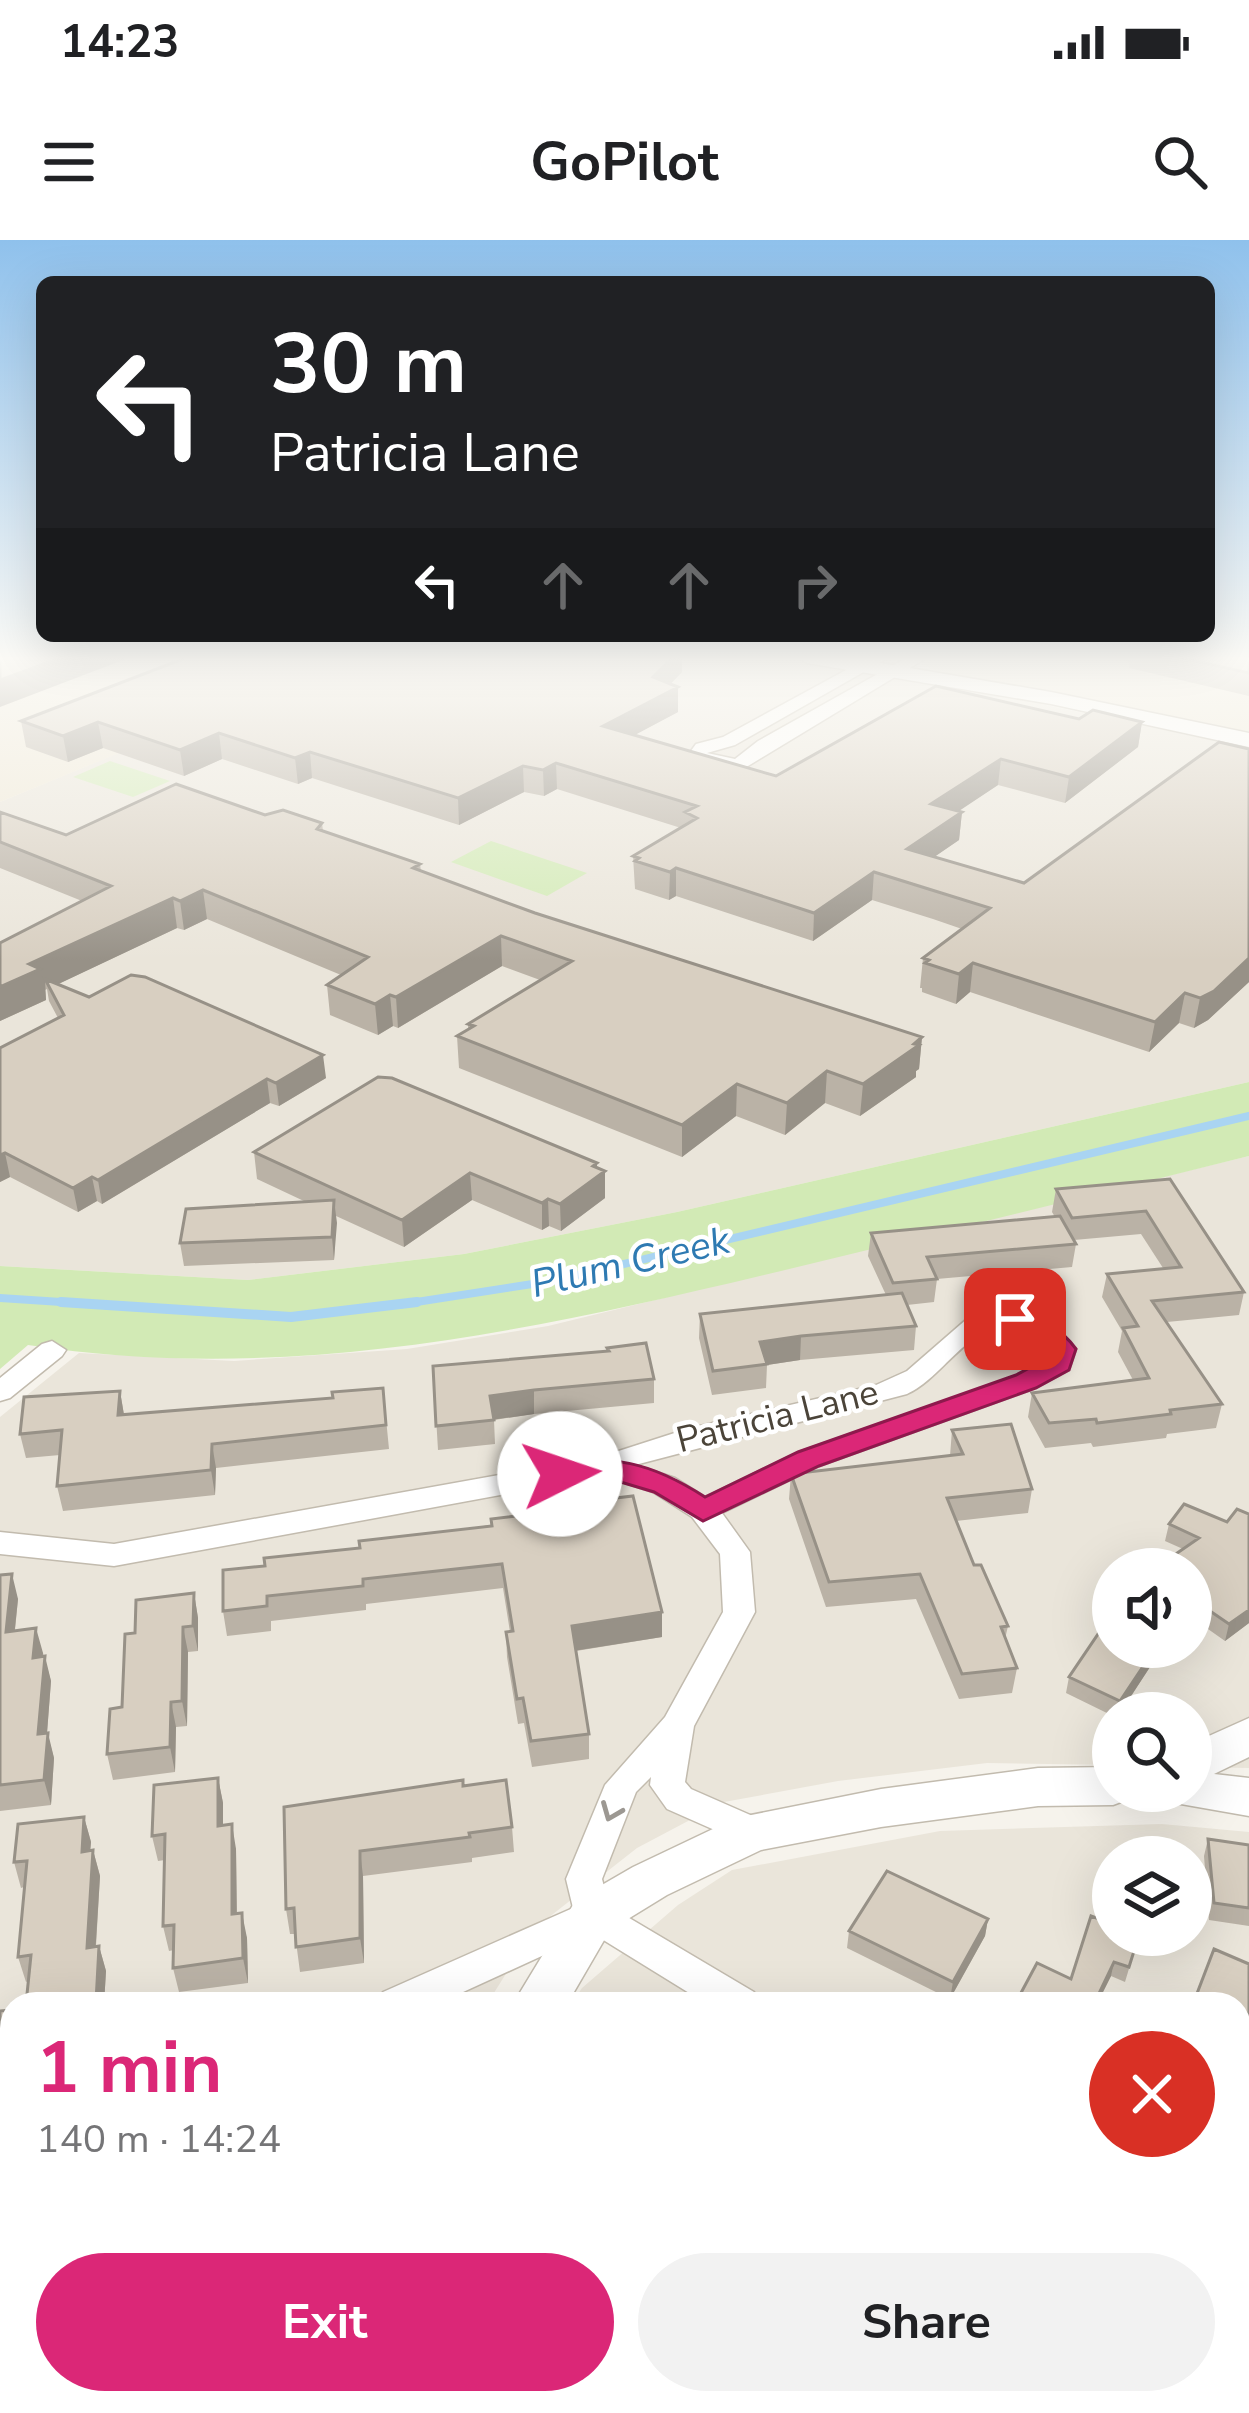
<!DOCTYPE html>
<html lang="en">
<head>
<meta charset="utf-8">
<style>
	:root { --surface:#fff; --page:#f2f2f2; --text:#202124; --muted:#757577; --accent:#db2777 }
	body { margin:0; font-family:"Nunito Sans",sans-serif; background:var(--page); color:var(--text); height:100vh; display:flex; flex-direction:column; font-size:45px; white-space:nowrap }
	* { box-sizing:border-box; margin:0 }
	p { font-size:39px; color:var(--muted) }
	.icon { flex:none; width:66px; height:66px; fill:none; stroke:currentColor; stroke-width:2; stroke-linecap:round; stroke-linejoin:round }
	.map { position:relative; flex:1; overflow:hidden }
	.side { position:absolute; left:0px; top:1752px; width:1251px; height:423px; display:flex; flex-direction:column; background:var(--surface); border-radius:36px 36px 0 0; box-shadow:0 12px 48px #0002 }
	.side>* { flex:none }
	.top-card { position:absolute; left:36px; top:36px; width:1179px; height:366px; border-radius:18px; box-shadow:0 12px 48px #0002; background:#202124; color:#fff; overflow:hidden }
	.fabs { position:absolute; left:1092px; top:1308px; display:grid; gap:24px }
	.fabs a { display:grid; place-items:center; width:120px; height:120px; border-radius:50%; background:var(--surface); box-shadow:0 12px 48px #0002; font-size:60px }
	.pin { position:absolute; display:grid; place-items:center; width:102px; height:102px; color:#fff; margin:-51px; border-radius:24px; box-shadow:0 6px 18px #0006 }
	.me { position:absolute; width:132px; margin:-66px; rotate:86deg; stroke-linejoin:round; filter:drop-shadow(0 0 9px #0008) }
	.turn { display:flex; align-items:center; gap:42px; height:252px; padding:0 36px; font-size:54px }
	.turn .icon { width:156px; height:156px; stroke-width:2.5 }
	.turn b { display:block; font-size:84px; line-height:102px }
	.lanes { display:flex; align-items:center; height:114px; padding:0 36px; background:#0003; justify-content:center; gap:60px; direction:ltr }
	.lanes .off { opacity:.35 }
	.round { display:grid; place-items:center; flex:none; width:126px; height:126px; border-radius:63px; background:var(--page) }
	.summary { display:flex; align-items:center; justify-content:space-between; height:204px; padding:0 36px }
	h1 { font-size:72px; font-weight:700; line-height:90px; color:var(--accent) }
	.primary-button { display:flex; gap:24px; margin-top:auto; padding:24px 36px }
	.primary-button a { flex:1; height:138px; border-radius:72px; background:var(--accent); color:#fff; font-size:48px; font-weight:700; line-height:138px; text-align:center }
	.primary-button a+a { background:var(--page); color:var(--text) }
	.status { display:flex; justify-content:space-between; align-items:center; height:84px; padding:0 60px; background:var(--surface); direction:ltr }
	.status svg { height:33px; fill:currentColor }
	header { display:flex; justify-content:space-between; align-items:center; height:156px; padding:0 36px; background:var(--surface); font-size:54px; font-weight:700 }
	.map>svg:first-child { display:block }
	.residential { fill:#eae5da; fill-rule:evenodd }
	.education { fill:#efe8d6 }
	.green { fill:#d2eab5 }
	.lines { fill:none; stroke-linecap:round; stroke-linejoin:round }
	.stream-far1 { stroke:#a9d4f2; stroke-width:8 }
	.stream { stroke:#a9d4f2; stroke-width:10 }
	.minor-casing { stroke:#c2bbae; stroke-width:3 }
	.tertiary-casing { stroke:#c2bbae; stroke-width:3 }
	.minor { fill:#fff; fill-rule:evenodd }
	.tertiary { fill:#fff; fill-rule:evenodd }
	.wall { fill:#bab2a6 }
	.shaded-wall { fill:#979187 }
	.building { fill:#d8cfc1; stroke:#979187; stroke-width:3 }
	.oneway { stroke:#9c9892 }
	.route { fill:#db2777; stroke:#8e194d; stroke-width:3 }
	.labels { text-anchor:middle; stroke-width:9; stroke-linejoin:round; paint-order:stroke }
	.street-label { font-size:36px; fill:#4b4439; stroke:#fff }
	.water-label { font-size:39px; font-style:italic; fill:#2e7ab2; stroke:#fff }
</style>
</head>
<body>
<div class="status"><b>14:23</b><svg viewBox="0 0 49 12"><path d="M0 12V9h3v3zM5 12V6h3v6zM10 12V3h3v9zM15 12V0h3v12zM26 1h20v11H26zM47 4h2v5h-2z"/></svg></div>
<header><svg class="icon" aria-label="menu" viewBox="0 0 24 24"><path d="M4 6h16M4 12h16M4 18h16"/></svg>GoPilot<svg class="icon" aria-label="search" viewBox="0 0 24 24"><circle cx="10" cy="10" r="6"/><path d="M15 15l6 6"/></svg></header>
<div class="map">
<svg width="1249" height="2173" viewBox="0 0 1249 2173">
	<rect width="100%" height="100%" fill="#f6f3ec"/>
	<!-- residential -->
	<path class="residential" d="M99,417H769L1041,464L1249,508V842L677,972L464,1014L248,1040L0,1026V562L246,460Z
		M1249,916V1528L1191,1527V1473H1113V1525L987,1523L838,1541L724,1562L637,1608L534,1689L487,1764H12V2163H250L244,2173H0V1177L79,1113L234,1121L407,1109L548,1086ZM1113,1329H1191V1407H1113Z
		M1162,1584L1249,1592V2173H340L345,2163H1239V1764H571L582,1748L678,1665L732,1630L940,1591ZM1113,1617H1191V1695H1113Z"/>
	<!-- education -->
	<path class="education" d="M0,417H99L248,460L0,562Z
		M932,417H1249V492L937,431L923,425Z"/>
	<!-- green -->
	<path class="green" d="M110,521L170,541L133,557L73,537Z
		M491,601L587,633L547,656L451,622Z
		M1249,842V916C1093,955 937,993 781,1031C530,1091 288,1145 28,1105L0,1129V1026L248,1040L464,1014L677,972Z"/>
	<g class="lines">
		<!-- stream-far1 -->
		<path class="stream-far1" d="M0,1058L107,1065
			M397,1065L552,1041L1249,876"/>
		<!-- stream -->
		<path class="stream" d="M61,1062L291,1077L417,1062"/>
		<!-- minor casing -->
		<g class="minor-casing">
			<path id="minor" d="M870,417H890L735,505L707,513L735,519L758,501L908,417H928L748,526L715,529L688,515L696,504L723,497Z
				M1010,1071C1037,1076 1058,1087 1076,1109L1069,1130L1036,1148L819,1226L722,1273L750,1312L755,1372L694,1486L685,1542L691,1549L766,1582L771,1592L766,1602L753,1607L667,1569L650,1545L651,1537L636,1552L602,1639L609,1666L754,1752L759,1764H707L592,1693L437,1764H378L383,1752L573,1668L566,1639L605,1545L665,1477L723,1372L720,1314L692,1277L653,1252L604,1236L114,1326L0,1314V1292L114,1304L600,1217L687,1189L876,1145L907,1131L968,1078ZM1010,1087L1045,1107L1046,1120L1016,1136L799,1212L705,1257L675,1238L635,1225L907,1154C944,1137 966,1086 1010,1087Z
				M52,1101L66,1110L62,1116L10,1158L0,1161V1138L42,1104Z
				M12,1933V1973L0,1978V1938Z
				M1239,1998L1249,2002V2045L1239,2041Z"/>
		</g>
		<!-- tertiary casing -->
		<g class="tertiary-casing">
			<path id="tertiary" d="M797,417H845L1051,452L1249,493V507L1051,464L807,423Z
				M1249,1478V1517L1214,1534L1249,1538V1576L1175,1563L1168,1551H1191V1504Z
				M1113,1527V1551H1134L1129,1559L1113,1565L1038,1566L881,1587L761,1610L667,1655L610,1690L567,1764H513L576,1660L633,1627L736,1578L881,1549L1038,1528Z
				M265,2163H327L323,2173H261Z"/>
		</g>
		<!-- minor -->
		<use href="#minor" class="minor"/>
		<!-- tertiary -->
		<use href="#tertiary" class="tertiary"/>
	</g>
	<!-- wall -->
	<path class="wall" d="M176,417H682V432L670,444L678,447V472L634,495L776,536L1079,479L1142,482L1138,507L1065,563L998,545L958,571L962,572L959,600L934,617L1024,643L1249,509V742L1208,780L1194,788L1179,783L1149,812L970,752L956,764L922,752V748H920L923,718L962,689L933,679L872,660L813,701L676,656L669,660L635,649L633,616L681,588L557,549L544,556L524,552L459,585L312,538L298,544L222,519L184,536L103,508L68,522L26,507L21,481L177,421Z
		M1111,417H1249V456L1129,428L1130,422Z
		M0,572L66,595L265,575L322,583L323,591L420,624L421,631L535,673L922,797L919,829L916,831V837L860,876L825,863L785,895L736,876L682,917L459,828L457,796L468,789V784L540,740L502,726L398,788L393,786L378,795L330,775L327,745L341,735L207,679L184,690L177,688L58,744L89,757L326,838L279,866L270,863L102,964L97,961L78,972L10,937L0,942V808L58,778L49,761L47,749L45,750L46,760L0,781V703L82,661L0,628Z
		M254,912L597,923V928L605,931V958L561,991L549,986L542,990L472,960L404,1007L336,976L334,1020L184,1026L180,1003L306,962L257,939Z
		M1170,939L1244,1052L1239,1075L1167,1082L1222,1164L1216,1188L1167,1194L1166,1198L1093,1207L1091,1203L1045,1208L1028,1177L1032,1153L1133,1140L1118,1112L1122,1091L1102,1057L1107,1034L1163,1028L1141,994L1074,1000L1076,1004L1072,1027L937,1039L934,1062L907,1065L916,1086L914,1110L800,1120L767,1125L766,1148L712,1155L699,1098L700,1074L886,1055L868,1016L871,993L1055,977L1052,972L1056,949Z
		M433,1126L654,1139V1163L534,1174L494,1180L495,1204L438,1210Z
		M383,1148L389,1209L216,1228L215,1255L63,1271L57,1246L60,1215L26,1218L20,1194L120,1151L124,1175L333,1158Z
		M952,1190L1032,1249L1028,1273L956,1281L974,1325L1008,1386L1005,1399L1017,1428L1012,1453L959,1459L916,1359L826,1367L789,1259L791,1234L950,1216Z
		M582,1262L662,1397L576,1411L589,1494V1519L532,1527L524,1483L518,1484L507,1417L506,1392H510L503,1348L366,1364V1370L271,1381V1391L227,1396L223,1371L265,1326L582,1268Z
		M1184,1264L1249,1383L1225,1401L1191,1377V1329L1183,1309L1165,1301L1169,1284Z
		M0,1335L18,1359L15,1390L43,1413L51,1441L47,1493L54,1518L51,1565L0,1571Z
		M194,1353L198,1378V1411L188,1412L187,1486L176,1487L175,1532L113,1540L107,1514L122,1467L135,1393Z
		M1113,1407H1163L1120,1473H1113V1476L1066,1453L1069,1437Z
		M218,1538L223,1563V1585L236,1609L237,1674L247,1698L248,1743L179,1752L173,1728L174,1710L169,1711L163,1686L165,1620L158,1621L152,1596Z
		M284,1567L512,1587L514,1612L472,1618V1622L363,1636L364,1723L300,1732L295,1694H290L286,1669Z
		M84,1577L91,1602L90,1611L93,1610L100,1636L96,1706H99L106,1731L104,1764H26L28,1741L26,1742L18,1717L24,1647L21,1648L14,1622Z
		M1208,1599L1249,1605V1686L1209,1680L1204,1616Z
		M988,1679L985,1696L950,1759L847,1708L849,1691Z
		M1139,1695L1125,1742L1111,1736L1097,1764H1015L1071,1739Z
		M12,1770V1856L0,1858V1771Z
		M585,2163H661L660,2165L673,2173H585Z"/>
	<!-- shaded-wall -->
	<path class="shaded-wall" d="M63,417H131L0,467V440Z
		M673,417H682V432L656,459L678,447V472L603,512V486Z
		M98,482L103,508L68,522L63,496Z
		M1142,482L1138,507L1065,563L1069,537Z
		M219,493L222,519L184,536L180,510Z
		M310,512L312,538L298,544L295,518Z
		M1001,519L998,545L929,591L931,564Z
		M556,523L557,549L544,556L543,530Z
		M523,526L524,552L459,585L458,558Z
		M962,572L959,600L905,637L907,609Z
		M676,628V656L669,660L670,632Z
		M874,632L872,660L813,701L814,673Z
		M203,650L207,679L184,690L180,661Z
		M173,658L177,688L50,748L45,739L46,760L0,781V747L29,724Z
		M501,696L502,726L398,788L396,757Z
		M1249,718V742L1208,780L1194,788L1200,758Z
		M973,723L970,752L956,764L959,734Z
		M1185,753L1179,783L1149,812L1155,782Z
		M390,755L393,786L378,795L375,764Z
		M922,797L919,829L916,831V837L860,876L863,844Z
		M323,815L326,838L279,866L276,843Z
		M827,831L825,863L785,895L787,863Z
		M267,839L270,863L102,964L98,940Z
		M737,844L736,876L682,917V885Z
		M5,913L10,937L0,942V915Z
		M597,923V937L605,931V958L561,991L560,964Z
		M470,933L472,960L404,1007L402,980Z
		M92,937L97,961L78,972L73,948Z
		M548,959L549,986L542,990V963Z
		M334,960L337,983L334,1020L332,997Z
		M801,1096L800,1120L767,1125L760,1102Z
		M534,1150V1174L491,1180L490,1156Z
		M120,1151L124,1175H118Z
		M212,1204L216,1228L215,1255L211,1230Z
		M12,1334L18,1359L12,1416L6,1392Z
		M194,1353L198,1378V1411L193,1386Z
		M1249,1370V1383L1225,1401L1229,1384Z
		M662,1372V1397L573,1411L572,1386Z
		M183,1387L188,1412L187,1486L182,1461Z
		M36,1388L43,1413L40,1443L33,1418Z
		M1156,1407H1163L1120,1473H1118L1120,1461Z
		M45,1416L51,1441L45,1519L38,1494Z
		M171,1462L176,1487L175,1532L170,1507Z
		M48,1493L54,1518L51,1565L44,1540Z
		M218,1538L223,1563V1611L218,1586Z
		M84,1577L91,1602L88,1637L82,1612Z
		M232,1584L236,1609L237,1699L232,1674Z
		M93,1610L100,1636L94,1733L87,1708Z
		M360,1611L363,1636L364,1723L360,1698Z
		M242,1673L247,1698L248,1743L243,1718Z
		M988,1679L985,1696L950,1759L953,1742Z
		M99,1706L106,1731L104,1764H97L96,1762Z
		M1114,1722L1111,1736L1097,1764H1094Z
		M104,2163H116L115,2173H104Z"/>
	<!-- building -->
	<path class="building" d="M0,417H63L0,440Z
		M182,417H673L653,437L678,447L603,486L776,536L936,446L1079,479L1093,470L1142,482L1069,537L1001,519L931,564L962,572L907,609L1024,643L1219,502L1249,509V718L1214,751L1200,758L1185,753L1155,782L973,723L959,734L925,723L929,720L923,718L990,668L935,651L874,632L814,673L676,628L670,632L635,621L639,618L633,616L697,578L685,572L697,566L556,523L543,530L523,526L458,558L310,512L295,518L219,493L180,510L98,482L63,496L21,481L183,419Z
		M1178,417H1249V433Z
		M176,544L265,575L283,570L322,583L317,589L420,624L413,628L535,673L922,797L914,804L919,805L863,844L827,831L787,863L737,844L682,885L457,796L474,786L468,784L572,721L501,696L396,757L390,755L375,764L327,745L368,717L203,650L180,661L173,658L29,724L40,729L0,747V703L111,646L0,602V572L66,595Z
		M131,735L145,737L323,815L276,843L267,839L98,940L92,937L73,948L5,913L0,915V808L64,775L45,739L89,757Z
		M378,837L392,838L597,923L593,926L605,931L560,964L548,959L542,963L470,933L402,980L254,912Z
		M1170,939L1244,1052L1152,1061L1222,1164L1170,1170L1171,1174L1097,1183L1096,1179L1049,1183L1032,1153L1149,1138L1123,1088L1138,1086L1107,1034L1181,1027L1146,971L1072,978L1056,949Z
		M334,960L332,997L180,1003L186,969Z
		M1060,976L1076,1004L927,1017L937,1039L893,1043L871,993Z
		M902,1053L916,1086L801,1096L760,1102L767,1124L713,1131L700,1074Z
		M646,1103L654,1139L534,1150L490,1156L494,1180L436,1186L433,1126L609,1111L607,1108Z
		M383,1148L386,1185L212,1204L211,1230L57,1246L62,1190L20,1194L24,1157L120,1151L118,1175L333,1158L332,1152Z
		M1011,1184L1032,1249L947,1258L974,1325H981L1008,1386L1001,1387L1017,1428L962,1434L920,1334L829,1342L791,1234L963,1214L952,1190Z
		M633,1256L662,1372L572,1386L589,1494L531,1501L523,1458L517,1459L506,1392L513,1391L502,1324L363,1339V1346L267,1356V1366L223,1371V1330L265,1326L264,1318L360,1308L359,1301L492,1286L491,1279L583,1268L582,1262Z
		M1184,1264L1227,1282L1237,1269L1249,1274V1370L1229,1384L1191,1358V1329H1154L1199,1298L1169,1284Z
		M12,1334L6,1392L36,1388L33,1418L45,1416L38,1494L48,1493L44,1540L0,1545V1335Z
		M194,1353L193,1386L183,1387L182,1461L171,1462L170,1507L107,1514L110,1469L122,1467L125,1394L135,1393L136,1360Z
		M1113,1372V1407H1156L1120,1461L1069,1437Z
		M218,1538V1586L232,1584V1674L242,1673L243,1718L173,1728L174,1685L163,1686L165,1594L152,1596L154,1545Z
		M463,1540V1546L506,1540L512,1587L469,1593L470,1597L360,1611V1698L296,1707L294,1668L286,1669L284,1567Z
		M84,1577L82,1612L93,1610L87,1708L99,1706L96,1762L79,1764H26L31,1715L18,1717L27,1621L14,1622L18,1584Z
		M1208,1599L1249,1605V1668L1214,1663Z
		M887,1631L988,1679L953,1742L849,1691Z
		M1091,1676L1113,1684V1695H1139L1129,1727L1114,1722L1094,1764H1015L1037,1723L1071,1739Z
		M1214,1709L1249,1724V1772L1239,1806V1764H1193Z
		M12,1770V1831L0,1832V1771Z
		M12,2104V2163H104V2173H0V2106Z
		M1239,2137L1249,2142V2173H1206L1209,2163H1239Z
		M585,2163H656L673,2173H599Z
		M830,2163H920L916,2173H826Z"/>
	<!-- one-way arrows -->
	<defs><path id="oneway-chevron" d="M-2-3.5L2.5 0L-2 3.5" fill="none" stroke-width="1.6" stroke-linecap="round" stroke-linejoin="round" transform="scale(3)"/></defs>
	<use class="oneway" href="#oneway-chevron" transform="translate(611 1572) rotate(112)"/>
	<!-- sky -->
	<linearGradient id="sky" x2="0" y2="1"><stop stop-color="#8fc1ec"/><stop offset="0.58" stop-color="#fbfaf6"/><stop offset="1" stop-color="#fbfaf6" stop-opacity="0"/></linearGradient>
	<rect width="1249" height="721" fill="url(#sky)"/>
	<!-- route -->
	<path class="route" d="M1015,1071C1041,1078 1060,1087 1076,1109L1069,1130L1036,1148L819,1226L703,1281L654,1252L604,1237L560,1244L545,1234L549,1227C609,1211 654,1224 705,1257L798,1212L1016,1135L1046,1119L1048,1110L1037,1098L1001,1079Z"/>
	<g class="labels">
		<!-- street labels -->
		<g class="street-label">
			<text transform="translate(777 1175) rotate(-14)" y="13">Patricia Lane</text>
		</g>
		<!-- water labels -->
		<g class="water-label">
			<text transform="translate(630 1021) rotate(-13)" y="14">Plum Creek</text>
		</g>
	</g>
</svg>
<div class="fabs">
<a><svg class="icon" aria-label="sound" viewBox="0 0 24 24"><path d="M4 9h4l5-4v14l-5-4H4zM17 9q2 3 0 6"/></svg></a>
<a><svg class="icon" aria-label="search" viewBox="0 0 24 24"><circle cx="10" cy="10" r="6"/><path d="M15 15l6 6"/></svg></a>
<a><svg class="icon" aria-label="layers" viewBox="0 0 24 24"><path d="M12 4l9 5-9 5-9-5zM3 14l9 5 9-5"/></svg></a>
</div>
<div class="pin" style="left:1015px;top:1079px;background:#d93025"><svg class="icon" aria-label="arrive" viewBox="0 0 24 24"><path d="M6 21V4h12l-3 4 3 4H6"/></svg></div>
<svg class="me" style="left:560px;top:1234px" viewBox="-20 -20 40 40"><circle r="19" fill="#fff"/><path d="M0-13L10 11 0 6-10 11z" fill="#db2777"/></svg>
<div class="top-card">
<div class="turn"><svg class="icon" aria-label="left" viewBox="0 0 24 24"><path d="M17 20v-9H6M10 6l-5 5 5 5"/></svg><div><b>30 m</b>Patricia Lane</div></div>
<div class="lanes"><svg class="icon" aria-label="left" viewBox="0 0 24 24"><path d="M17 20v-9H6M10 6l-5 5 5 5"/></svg><svg class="icon off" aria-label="ahead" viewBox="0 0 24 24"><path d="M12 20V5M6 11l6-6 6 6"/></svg><svg class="icon off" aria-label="ahead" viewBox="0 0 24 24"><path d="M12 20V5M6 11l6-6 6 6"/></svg><svg class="icon off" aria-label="right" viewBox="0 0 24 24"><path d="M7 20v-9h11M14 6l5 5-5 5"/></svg></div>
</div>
<section class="side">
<div class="summary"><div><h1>1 min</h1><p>140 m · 14:24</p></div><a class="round" style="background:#d93025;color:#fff"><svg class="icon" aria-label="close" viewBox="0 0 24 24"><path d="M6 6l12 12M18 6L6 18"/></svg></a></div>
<div class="primary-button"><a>Exit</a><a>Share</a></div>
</section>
</div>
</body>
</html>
